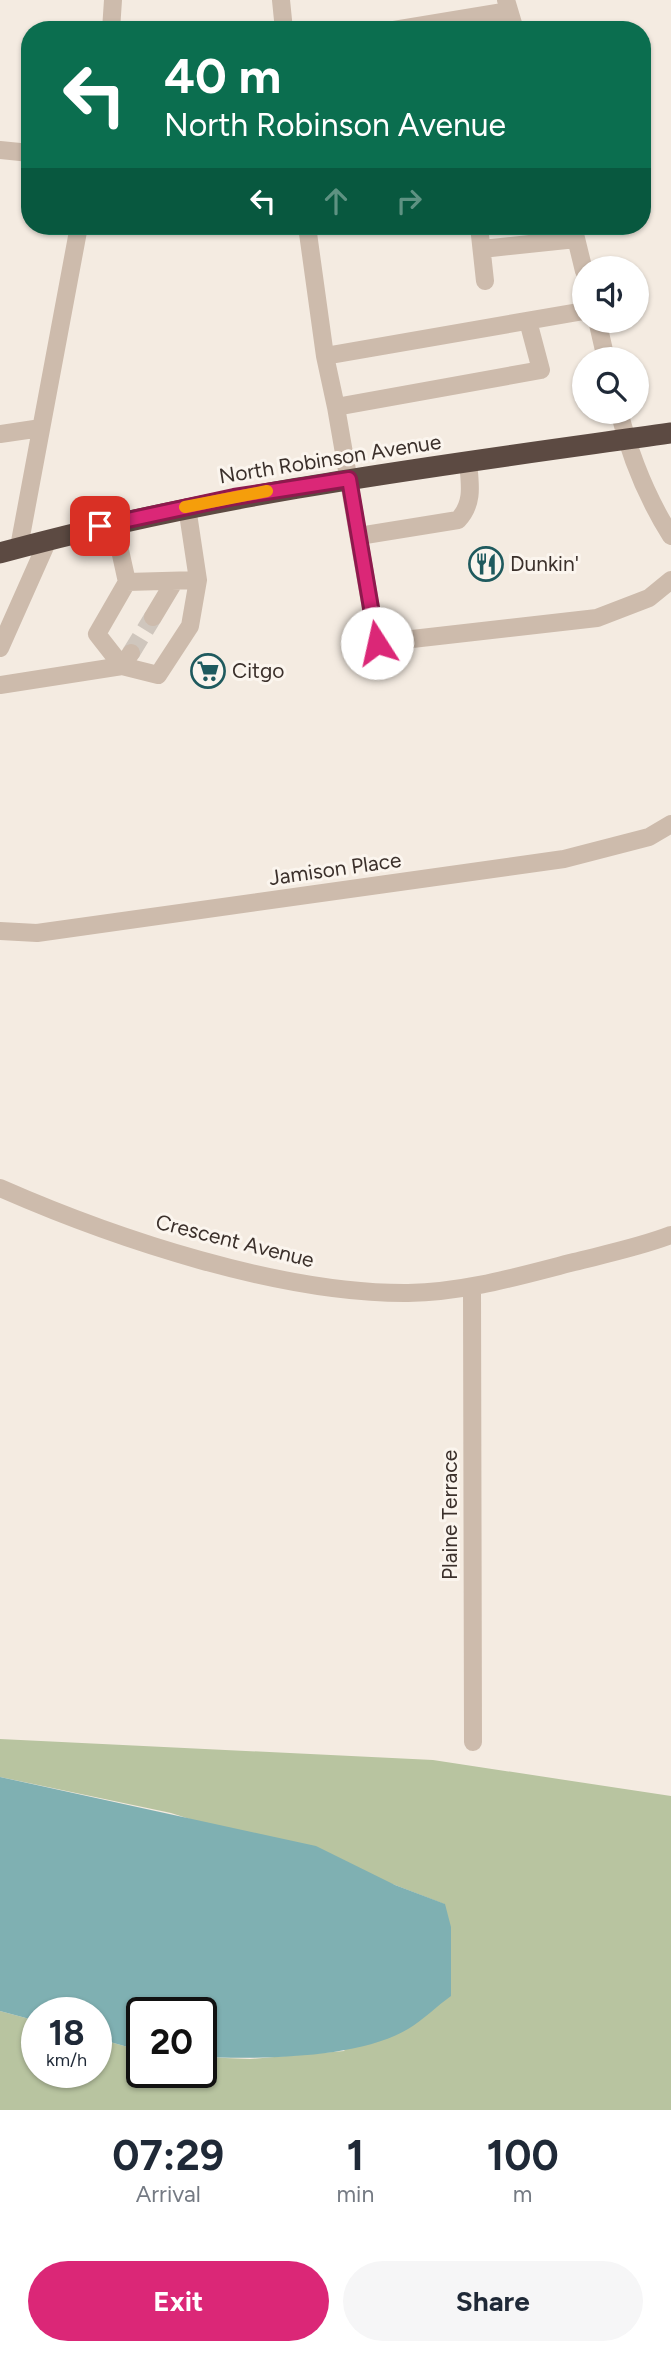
<!DOCTYPE html>
<html lang="en">
<head>
<meta charset="utf-8">
<style>
	:root { --surface:#fff; --page:#f6f6f7; --text:#1f2937; --muted:#747a83; --accent:#db2777 }
	body { margin:0; font-family:Figtree,sans-serif; background:var(--page); color:var(--text); height:100vh; display:flex; flex-direction:column; font-size:26px; white-space:nowrap }
	* { box-sizing:border-box; margin:0 }
	p { font-size:23px; color:var(--muted) }
	.icon { flex:none; width:38px; height:38px; fill:none; stroke:currentColor; stroke-width:2; stroke-linecap:round; stroke-linejoin:round }
	.map { position:relative; height:2110px; overflow:hidden }
	.panel { display:flex; flex-direction:column; background:var(--surface); flex:1 }
	.panel>* { flex:none }
	.hud { position:absolute; left:21px; top:21px; width:630px; height:214px; border-radius:28px; box-shadow:0 2px 5px #0004; background:#0b6e4f; color:#fff; overflow:hidden }
	.buttons { position:absolute; left:572px; top:256px; display:grid; gap:14px }
	.buttons a { display:grid; place-items:center; width:77px; height:77px; border-radius:50%; background:var(--surface); box-shadow:0 2px 5px #0004; font-size:35px }
	.speed { position:absolute; left:21px; top:1997px; display:flex; gap:14px; font-size:35px; font-weight:700; text-align:center }
	.speed>* { display:grid; place-content:center; width:91px; height:91px; border-radius:50%; background:var(--surface); box-shadow:0 2px 5px #0004; line-height:1 }
	.speed small { font-size:18px; font-weight:400 }
	.speed .limit { border:4px solid #111; border-radius:10px; background:#fff; color:#111 }
	.pin { position:absolute; display:grid; place-items:center; width:60px; height:60px; color:#fff; margin:-30px; border-radius:14px; box-shadow:0 4px 10px #0006 }
	.me { position:absolute; width:77px; margin:-38px; rotate:350deg; stroke-linejoin:round; filter:drop-shadow(0 0 5px #0008) }
	.turn { display:flex; align-items:center; gap:24px; height:147px; padding:0 28px; font-size:32px }
	.turn .icon { width:91px; height:91px; stroke-width:2.5 }
	.turn b { display:block; font-size:49px; line-height:60px }
	.lanes { display:flex; align-items:center; height:66px; padding:0 28px; background:#0003; justify-content:center; gap:35px; direction:ltr }
	.lanes .off { opacity:.35 }
	.eta { display:flex; justify-content:space-evenly; align-items:center; height:119px; text-align:center }
	.eta b { font-size:42px; font-weight:700; line-height:49px }
	.action { display:flex; gap:14px; margin-top:auto; padding:14px 28px }
	.action a { flex:1; height:80px; border-radius:42px; background:var(--accent); color:#fff; font-size:28px; font-weight:700; line-height:80px; text-align:center }
	.action a+a { background:var(--page); color:var(--text) }
	.map>svg:first-child { display:block }
	.green { fill:#b8c4a0 }
	.water { fill:#7fb0b2 }
	.lines { fill:none; stroke-linecap:round; stroke-linejoin:round }
	.minor-tunnel { stroke:#cfc6bd; stroke-width:18; stroke-dasharray:18 9; stroke-linecap:butt }
	.minor { stroke:#cdbbac; stroke-width:18 }
	.highway { stroke:#5c4a42; stroke-width:21 }
	.route-casing { stroke:#8e194d; stroke-width:18 }
	.route { stroke:#db2777; stroke-width:12 }
	.slow { stroke:#f59e0b; stroke-width:12 }
	.labels { text-anchor:middle; stroke-width:6; stroke-linejoin:round; paint-order:stroke }
	.street-label { font-size:21px; fill:#3b302b; stroke:#fbf5ee }
	.poi-label { font-size:21px; fill:#3b302b; stroke:#fbf5ee; text-anchor:start }
</style>
</head>
<body>
<div class="map">
<svg width="671" height="2110" viewBox="0 0 671 2110">
	<rect width="100%" height="100%" fill="#f4ebe1"/>
	<!-- green -->
	<path class="green" d="M0,1739L433,1760L671,1796V2110H0V2011L37,2021V2072H96V2038L142,2051V2072H201V2057L250,2059L344,2051L444,1904L395,1885L171,1813L0,1777Z"/>
	<!-- water -->
	<path class="water" d="M0,1777L316,1846L395,1885L445,1904L451,1927V1996C437,2006 423,2020 408,2029C358,2059 260,2059 201,2057V2012H142V2051L96,2038V2012H37V2021L0,2011Z"/>
	<g class="lines">
		<!-- minor-tunnel -->
		<path class="minor-tunnel" d="M131,653L153,617"/>
		<!-- minor -->
		<path class="minor" d="M281,0L284,30
			M506,0L515,30
			M111,30L113,0
			M394,30L509,11
			M0,150L30,153
			M307,226L325,356
			M479,226L485,281
			M573,226L584,271
			M482,249L576,239
			M597,320L606,359
			M528,321L541,370L336,407L325,356L584,311
			M336,407L377,643L597,618L649,598L671,580
			M619,411C630,456 647,498 671,536
			M0,434L41,428
			M359,536L458,520C474,503 470,484 468,462
			M19,547L79,226
			M127,582L198,580L187,507
			M153,617L174,582
			M0,648L48,540
			M131,653L122,666L158,675L190,626L198,580
			M0,685L122,666L97,634L127,582L114,523
			M0,931L37,933L564,859L649,837L671,824
			M0,1188C116,1239 281,1294 408,1293C466,1292 519,1276 574,1262C606,1254 640,1247 671,1235
			M472,1289L473,1742"/>
		<!-- highway -->
		<path class="highway" d="M0,553C222,492 444,465 671,433"/>
	</g>
	<g class="lines">
		<!-- route casing -->
		<g class="route-casing">
			<path id="route" d="M100,526L234,497L349,479L377,643"/>
		</g>
		<!-- route -->
		<use href="#route" class="route"/>
		<!-- slow -->
		<path class="slow" d="M185,507L267,491"/>
	</g>
	<!-- icons -->
	<defs>
		<g id="restaurant-ring" transform="scale(1.75)"><circle r="9.5" fill="#fbf5ee" stroke="#1f5a5e" stroke-width="1.5"/><path d="M-5-6h1v4h1v-4h1v4h1v-4h1v5L-1.5 .5V6h-2V.5L-5-1ZM5-6V6H3V1.5H1.5Q1.5-4 5-6Z" fill="#1f5a5e"/></g>
		<g id="supermarket-ring" transform="scale(1.75)"><circle r="9.5" fill="#fbf5ee" stroke="#1f5a5e" stroke-width="1.5"/><path d="M-6-5.5h2.5l.6 2H6L4.5 2H-2.5L-4.4-4H-6ZM-1.5 3.2a1.3 1.3 0 1 0 .1 0ZM3 3.2a1.3 1.3 0 1 0 .1 0Z" fill="#1f5a5e"/></g>
	</defs>
	<g fill-rule="evenodd">
		<use href="#restaurant-ring" x="486" y="564"/>
		<use href="#supermarket-ring" x="208" y="671"/>
	</g>
	<g class="labels">
		<!-- street labels -->
		<g class="street-label">
			<text transform="translate(330 459) rotate(-9)" y="7">North Robinson Avenue</text>
			<text transform="translate(335 869) rotate(-8)" y="7">Jamison Place</text>
			<text transform="translate(235 1241) rotate(14)" y="7">Crescent Avenue</text>
			<text transform="translate(450 1515) rotate(-90)" y="7">Plaine Terrace</text>
		</g>
		<!-- poi labels -->
		<g class="poi-label">
			<text x="510" y="571">Dunkin'</text>
			<text x="232" y="678">Citgo</text>
		</g>
	</g>
</svg>
<div class="buttons">
<a><svg class="icon" aria-label="sound" viewBox="0 0 24 24"><path d="M4 9h4l5-4v14l-5-4H4zM17 9q2 3 0 6"/></svg></a>
<a><svg class="icon" aria-label="search" viewBox="0 0 24 24"><circle cx="10" cy="10" r="6"/><path d="M15 15l6 6"/></svg></a>
</div>
<div class="speed"><div>18<small>km/h</small></div><div class="limit">20</div></div>
<div class="pin" style="left:100px;top:526px;background:#d93025"><svg class="icon" aria-label="arrive" viewBox="0 0 24 24"><path d="M6 21V4h12l-3 4 3 4H6"/></svg></div>
<svg class="me" style="left:377px;top:643px" viewBox="-20 -20 40 40"><circle r="19" fill="#fff"/><path d="M0-13L10 11 0 6-10 11z" fill="#db2777"/></svg>
<div class="hud">
<div class="turn"><svg class="icon" aria-label="left" viewBox="0 0 24 24"><path d="M17 20v-9H6M10 6l-5 5 5 5"/></svg><div><b>40 m</b>North Robinson Avenue</div></div>
<div class="lanes"><svg class="icon" aria-label="left" viewBox="0 0 24 24"><path d="M17 20v-9H6M10 6l-5 5 5 5"/></svg><svg class="icon off" aria-label="ahead" viewBox="0 0 24 24"><path d="M12 20V5M6 11l6-6 6 6"/></svg><svg class="icon off" aria-label="right" viewBox="0 0 24 24"><path d="M7 20v-9h11M14 6l5 5-5 5"/></svg></div>
</div>
</div>
<section class="panel">
<div class="eta">
<div><b>07:29</b><p>Arrival</p></div>
<div><b>1</b><p>min</p></div>
<div><b>100</b><p>m</p></div>
</div>
<div class="action"><a>Exit</a><a>Share</a></div>
</section>
</body>
</html>
